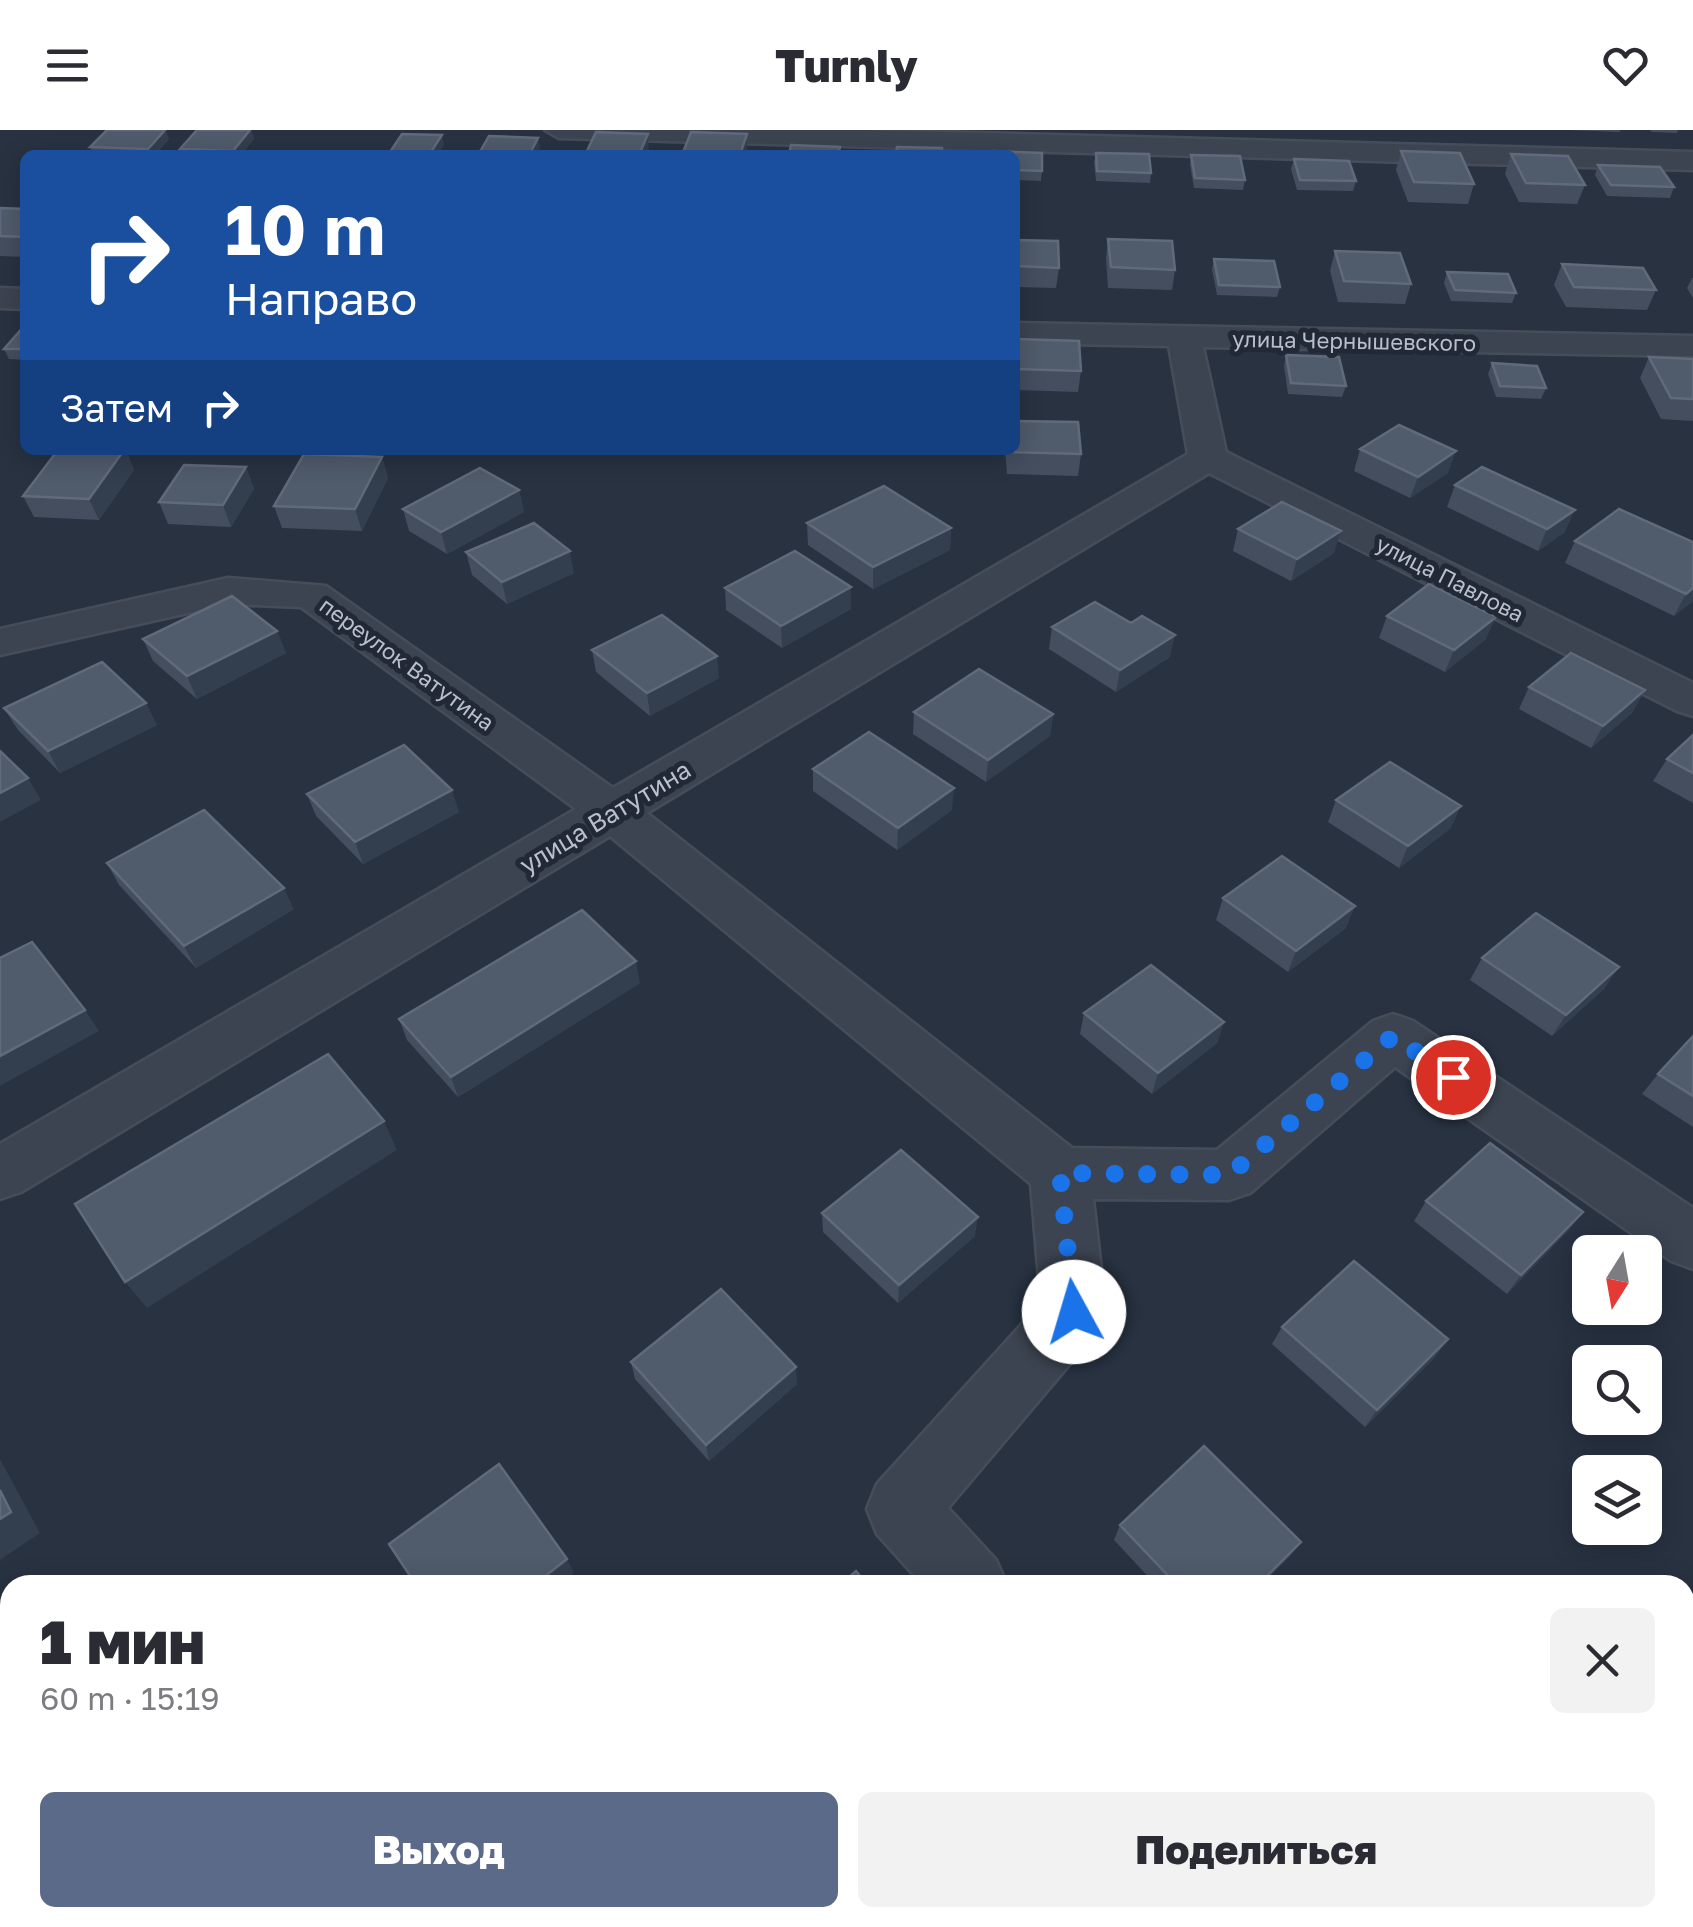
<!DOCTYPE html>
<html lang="ru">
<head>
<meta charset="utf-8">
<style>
	:root { --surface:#fff; --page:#f2f2f3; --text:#2b2b33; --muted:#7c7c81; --accent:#5c6a89 }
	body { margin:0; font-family:"Golos Text",sans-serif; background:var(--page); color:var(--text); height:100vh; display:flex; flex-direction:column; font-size:38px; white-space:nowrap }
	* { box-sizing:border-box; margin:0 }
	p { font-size:32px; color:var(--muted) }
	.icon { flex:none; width:55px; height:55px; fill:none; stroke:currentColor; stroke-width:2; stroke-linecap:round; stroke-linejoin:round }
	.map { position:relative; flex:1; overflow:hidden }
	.panel { position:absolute; left:0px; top:1445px; width:1695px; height:352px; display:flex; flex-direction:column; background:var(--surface); border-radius:30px 30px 0 0; box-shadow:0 5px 25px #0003 }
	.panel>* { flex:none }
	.top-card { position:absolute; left:20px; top:20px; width:1000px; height:305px; border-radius:15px; box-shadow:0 5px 25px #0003; background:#1a4fa0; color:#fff; overflow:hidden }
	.needle { width:65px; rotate:191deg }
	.buttons { position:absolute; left:1572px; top:1105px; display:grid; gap:20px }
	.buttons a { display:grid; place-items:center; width:90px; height:90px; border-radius:15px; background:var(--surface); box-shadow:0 5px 25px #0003; font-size:50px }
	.pin { position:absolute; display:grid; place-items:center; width:85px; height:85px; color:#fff; margin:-42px; border:5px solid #fff; border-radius:50%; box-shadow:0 2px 10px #0007 }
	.me { position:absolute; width:110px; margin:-55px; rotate:354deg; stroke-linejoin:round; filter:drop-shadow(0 0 8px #0008) }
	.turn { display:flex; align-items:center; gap:35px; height:210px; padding:0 40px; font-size:45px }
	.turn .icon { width:130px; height:130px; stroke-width:2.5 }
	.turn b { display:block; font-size:70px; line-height:85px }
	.then { display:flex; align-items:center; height:95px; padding:0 40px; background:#0003; gap:20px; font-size:38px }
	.round { display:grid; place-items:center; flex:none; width:105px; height:105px; border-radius:15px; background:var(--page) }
	.headline { display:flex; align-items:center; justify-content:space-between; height:170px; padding:0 40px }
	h1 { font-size:60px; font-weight:800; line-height:75px }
	.primary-button { display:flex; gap:20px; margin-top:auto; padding:20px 40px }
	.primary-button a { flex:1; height:115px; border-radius:15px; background:var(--accent); color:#fff; font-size:40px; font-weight:800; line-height:115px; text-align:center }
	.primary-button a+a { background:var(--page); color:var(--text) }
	header { display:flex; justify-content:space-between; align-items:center; height:130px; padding:0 40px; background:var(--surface); font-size:45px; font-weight:800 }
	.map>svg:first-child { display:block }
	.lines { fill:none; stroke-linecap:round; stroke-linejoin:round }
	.street-casing { stroke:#464d5a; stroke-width:5 }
	.street { fill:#3c4451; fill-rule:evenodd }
	.wall { fill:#444e5f }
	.shaded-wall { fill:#333e4e }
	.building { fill:#505b6b; stroke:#616a7a; stroke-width:2.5 }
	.route { stroke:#1a73e8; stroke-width:18; stroke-dasharray:0 32.4 }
	.labels { text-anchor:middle; stroke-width:10; stroke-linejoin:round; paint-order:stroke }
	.far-street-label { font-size:22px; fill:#b9bfcb; stroke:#212936 }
	.street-label { font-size:25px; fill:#b9bfcb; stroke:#212936 }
</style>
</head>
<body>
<header><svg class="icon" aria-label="menu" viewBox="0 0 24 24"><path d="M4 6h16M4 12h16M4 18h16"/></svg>Turnly<svg class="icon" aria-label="heart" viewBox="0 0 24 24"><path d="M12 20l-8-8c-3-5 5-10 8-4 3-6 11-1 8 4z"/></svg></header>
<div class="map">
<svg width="1693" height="1797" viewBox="0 0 1693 1797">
	<rect width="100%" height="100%" fill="#283241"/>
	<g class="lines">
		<!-- street casing -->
		<g class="street-casing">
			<path id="street" d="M545,0H865L1693,22V40L559,8Z
				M0,158L25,159V179L0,178Z
				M1015,193L1693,206V226L1203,217L1226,322L1693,553V586L1677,581L1209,343L647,683L1072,1018L1217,1020L1373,891L1393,884L1413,891L1693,1078V1139L1671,1131L1395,937L1250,1063L1229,1070L1093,1069L1106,1182L1096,1203L948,1378L996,1430L1007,1455H923L877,1404L867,1379L877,1354L1041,1173L1031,1054L610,706L21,1062L0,1069V1014L576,679L301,477L228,474L0,525V499L228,448L326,456L613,658L1188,324L1169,216L1015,213Z
				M1228,1788H1315L1319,1797H1232Z"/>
		</g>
		<!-- street -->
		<use href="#street" class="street"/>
	</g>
	<!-- wall -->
	<path class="wall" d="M251,0L254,9L241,25H182L180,19Z
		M1567,0H1620V2Z
		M1650,0H1678L1677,3L1652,2Z
		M169,9L155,25H93L90,17Z
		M1401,21L1474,54L1468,74L1408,72L1396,40Z
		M1096,23L1151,43L1150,53L1096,51L1094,32Z
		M1511,24L1585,55L1577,74L1519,72L1505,44Z
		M1015,25L1042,41L1041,51L1015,50Z
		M1191,25L1245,50L1243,60L1194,58L1190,35Z
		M1294,29L1356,51L1353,61L1297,60L1291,39Z
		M1598,35L1674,57L1670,68L1607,66L1595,45Z
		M0,78L25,79V127L0,126Z
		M1108,109L1175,140L1172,160L1108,158L1106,129Z
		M1015,110L1059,138L1056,158L1015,157Z
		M1335,121L1411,154L1405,174L1338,172L1330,141Z
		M1214,129L1280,157L1277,167L1217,165L1212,139Z
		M1562,134L1656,160L1647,180L1566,177L1554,155Z
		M1447,142L1516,163L1512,173L1451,171L1444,153Z
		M1692,148H1693V168L1687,158Z
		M25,195V230L9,229L4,219Z
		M1017,209L1081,241L1078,262L1015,260Z
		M1286,225L1346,256L1342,267L1288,264L1284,236Z
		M1649,227L1693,229V291L1661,289L1640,248Z
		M1492,233L1546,258L1541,269L1496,267L1488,244Z
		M1360,319L1448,343L1410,368L1354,341Z
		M58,320H126L134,340L99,390L34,387L23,366Z
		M1005,320L1081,324L1078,346L1007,344Z
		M382,327L388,348L362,401L282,398L274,376Z
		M246,337L254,359L231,397L168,394L159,372Z
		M1455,355L1565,402L1538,421L1447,377Z
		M519,360L524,382L447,424L409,401L403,379Z
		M807,393L951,398L950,420L873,459L808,415Z
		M1238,399L1334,423L1291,451L1233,421Z
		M1575,411L1693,412V471L1674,486L1565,433Z
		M466,422L574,443L507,474L472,445Z
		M725,458L851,479L782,518L726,480Z
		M1387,486L1486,509L1445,542L1379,508Z
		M1131,493L1170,527L1116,562L1049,519L1052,497Z
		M277,501L286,523L197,569L153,531L143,509Z
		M592,520L719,548L650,586L596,542Z
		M1529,557L1645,560L1632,583L1591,618L1519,579Z
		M4,578L157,595L60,643L18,600Z
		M914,582L1053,584L1050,606L986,652L913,604Z
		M1693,605V673L1653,651L1667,629Z
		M813,639L952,680L897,720L813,661Z
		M307,664L459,682L363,734L316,686Z
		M1336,670L1451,698L1399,738L1328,692Z
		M107,733L294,779L196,838L119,755Z
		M1223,768L1346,798L1288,842L1216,790Z
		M1482,828L1605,858L1552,906L1470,850Z
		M640,853L458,967L407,910L399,889Z
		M1084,883L1224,892L1217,913L1152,964L1080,904Z
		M1693,906V997L1642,964L1658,944Z
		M1426,1071L1583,1082L1568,1101L1507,1164L1414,1091Z
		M822,1083L975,1106L898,1173L823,1102Z
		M1282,1197L1448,1209L1435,1227L1365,1297L1272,1214Z
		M631,1232L797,1254L709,1331L635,1249Z
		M1120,1395L1290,1426L1261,1455H1156L1114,1410Z
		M1693,1762V1797H1659L1666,1788H1685V1765Z
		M952,1788H1146L1139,1797H960Z"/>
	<!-- shaded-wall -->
	<path class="shaded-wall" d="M166,0L169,9L155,25H150L148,19Z
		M251,0L254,9L241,25H235L233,21Z
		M648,4L649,25H639Z
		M747,4V25H740Z
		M442,5L444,15L438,25H429Z
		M538,8L540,18L536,25H529Z
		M124,320H126L134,340L99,390L89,369Z
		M1456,321L1448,343L1410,368L1418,347Z
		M382,327L388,348L362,401L355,379Z
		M246,337L254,359L231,397L223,375Z
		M519,360L524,382L447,424L441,402Z
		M1575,380L1565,402L1538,421L1547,399Z
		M951,398L950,420L873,459V437Z
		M1341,401L1334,423L1291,451L1297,429Z
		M570,421L574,443L507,474L502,452Z
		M851,457V479L782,518L781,496Z
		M1693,458V471L1674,486L1686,464Z
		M1496,487L1486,509L1445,542L1454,520Z
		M277,501L286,523L197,569L187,546Z
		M1175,505L1170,527L1116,562L1120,540Z
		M717,526L719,548L650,586L647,563Z
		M1645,560L1632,583L1591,618L1603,596Z
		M146,573L157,595L60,643L48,621Z
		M1053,584L1050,606L986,652L988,630Z
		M28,648L41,670L0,692V663Z
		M954,658L952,680L897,720L898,698Z
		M452,660L459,682L363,734L355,712Z
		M1461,676L1451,698L1399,738L1408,716Z
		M284,758L294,779L196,838L184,816Z
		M1355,776L1346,798L1288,842L1296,821Z
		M636,831L640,853L458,967L451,947Z
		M1619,837L1605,858L1552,906L1566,885Z
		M85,880L99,901L0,956V926Z
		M1224,892L1217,913L1152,964L1158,943Z
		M384,991L397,1020L147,1178L125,1152Z
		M1583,1082L1568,1101L1507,1164L1521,1145Z
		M978,1087L975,1106L898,1173L899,1155Z
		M1448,1209L1435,1227L1365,1297L1377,1280Z
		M796,1237L797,1254L709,1331L706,1315Z
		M0,1329L40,1403L0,1430Z
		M1301,1412L1290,1426L1261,1455H1258Z
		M567,1429L574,1443L559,1455H534Z
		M300,1788H312L317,1797H305Z"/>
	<!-- building -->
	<path class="building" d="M107,0H165L148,19L90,17Z
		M197,0H250L233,21L180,19Z
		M596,2L648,4L639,25H585Z
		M691,2L747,4L740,25H682Z
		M402,4L442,5L429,25H388Z
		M489,6L538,8L529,25H478Z
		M791,15L840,17L838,25H789Z
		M897,17L942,18V25H896Z
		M993,21L1042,23V41L1015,40V25H993Z
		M1401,21L1460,23L1474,54L1414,52Z
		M1096,23L1149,24L1151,43L1097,41Z
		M1511,24L1568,26L1585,55L1526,53Z
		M1191,25L1240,26L1245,50L1195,48Z
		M1294,29L1349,31L1356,51L1300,50Z
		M1598,35L1660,37L1674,57L1611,55Z
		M0,78L25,79V107L0,106Z
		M1108,109L1172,111L1175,140L1111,137Z
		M1015,110L1058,111L1059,138L1015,136Z
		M1335,121L1400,123L1411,154L1344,151Z
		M1214,129L1274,131L1280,157L1219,155Z
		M1562,134L1643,138L1656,160L1574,157Z
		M1447,142L1508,144L1516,163L1455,160Z
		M25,195V219H4Z
		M1017,209L1079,211L1081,241L1017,239Z
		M1286,225L1339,227L1346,256L1291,253Z
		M1649,227L1693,229V269L1671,268Z
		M1492,233L1537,236L1546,258L1500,256Z
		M1015,291L1078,292L1081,324L1009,322V320H1015Z
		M1399,295L1456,321L1418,347L1360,319Z
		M58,320H124L89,369L23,366Z
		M304,324L382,327L355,379L274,376Z
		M184,335L246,337L223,375L159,372Z
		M1482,337L1575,380L1547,399L1455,355Z
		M480,338L519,360L441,402L403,379Z
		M884,356L951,398L873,437L807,393Z
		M1282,372L1341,401L1297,429L1238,399Z
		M1619,379L1693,412V458L1686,464L1575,411Z
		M534,393L570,421L502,452L466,422Z
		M795,421L851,457L781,496L725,458Z
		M1429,454L1496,487L1454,520L1387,486Z
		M232,466L277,501L187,546L143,509Z
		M1095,472L1131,493L1142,486L1175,505L1120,540L1052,497Z
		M662,485L717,526L647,563L592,520Z
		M1571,523L1645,560L1603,596L1529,557Z
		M102,532L146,573L48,621L4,578Z
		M979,539L1053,584L988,630L914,582Z
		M869,602L954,658L898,698L813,639Z
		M1693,605V643L1667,629Z
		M404,615L452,660L355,712L307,664Z
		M0,621L28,648L0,663Z
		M1390,632L1461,676L1408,716L1336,670Z
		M204,680L284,758L184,816L107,733Z
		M1282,726L1355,776L1296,821L1223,768Z
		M582,780L636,831L451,947L399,889Z
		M1536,783L1619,837L1566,885L1482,828Z
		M32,812L85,880L0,926V828Z
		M1151,835L1224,892L1158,943L1084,883Z
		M1693,906V966L1658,944Z
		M328,924L384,991L125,1152L75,1074Z
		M1490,1013L1583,1082L1521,1145L1426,1071Z
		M901,1020L978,1087L899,1155L822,1083Z
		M1354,1131L1448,1209L1377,1280L1282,1197Z
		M721,1159L796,1237L706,1315L631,1232Z
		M1204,1316L1301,1412L1258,1455H1177L1120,1395Z
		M499,1334L567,1429L534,1455H416L389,1414Z
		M0,1360L11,1382L0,1389Z
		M856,1441L868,1455H840Z
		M10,1581V1707L0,1685V1588Z
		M1693,1776V1797H1679Z
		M142,1788H300L305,1797H130Z
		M960,1788H1146L1139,1797H968Z"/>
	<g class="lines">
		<!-- route -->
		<path class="route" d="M1074,1182L1060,1043L1229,1045L1393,906L1453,947"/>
	</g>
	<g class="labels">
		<!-- far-street labels -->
		<g class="far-street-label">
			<text transform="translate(1354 211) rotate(1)" y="8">улица Чернышевского</text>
			<text transform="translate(1450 449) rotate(27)" y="8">улица Павлова</text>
			<text transform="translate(407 534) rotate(36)" y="8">переулок Ватутина</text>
		</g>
		<!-- street labels -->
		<g class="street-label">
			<text transform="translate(605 687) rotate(-31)" y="9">улица Ватутина</text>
		</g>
	</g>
</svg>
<div class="buttons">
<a><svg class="needle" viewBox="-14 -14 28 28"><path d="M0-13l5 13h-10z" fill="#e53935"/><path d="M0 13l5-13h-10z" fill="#7c7c81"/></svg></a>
<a><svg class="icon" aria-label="search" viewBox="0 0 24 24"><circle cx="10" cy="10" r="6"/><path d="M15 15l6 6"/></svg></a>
<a><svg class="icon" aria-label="layers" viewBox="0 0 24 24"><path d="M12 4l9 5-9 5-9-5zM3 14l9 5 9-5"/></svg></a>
</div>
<div class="pin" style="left:1453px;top:947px;background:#d93025"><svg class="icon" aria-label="arrive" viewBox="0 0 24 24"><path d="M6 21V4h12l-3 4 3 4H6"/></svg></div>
<svg class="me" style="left:1074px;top:1182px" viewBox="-20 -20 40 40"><circle r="19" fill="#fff"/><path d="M0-13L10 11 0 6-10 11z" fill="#1a73e8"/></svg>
<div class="top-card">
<div class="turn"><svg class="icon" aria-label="right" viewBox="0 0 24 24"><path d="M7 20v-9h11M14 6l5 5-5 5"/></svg><div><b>10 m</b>Направо</div></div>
<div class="then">Затем<svg class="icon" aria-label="right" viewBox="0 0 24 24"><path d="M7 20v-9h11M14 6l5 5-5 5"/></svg></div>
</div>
<section class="panel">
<div class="headline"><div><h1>1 мин</h1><p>60 m · 15:19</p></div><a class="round"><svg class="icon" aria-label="close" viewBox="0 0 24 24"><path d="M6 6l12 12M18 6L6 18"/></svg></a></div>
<div class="primary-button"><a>Выход</a><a>Поделиться</a></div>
</section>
</div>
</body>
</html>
